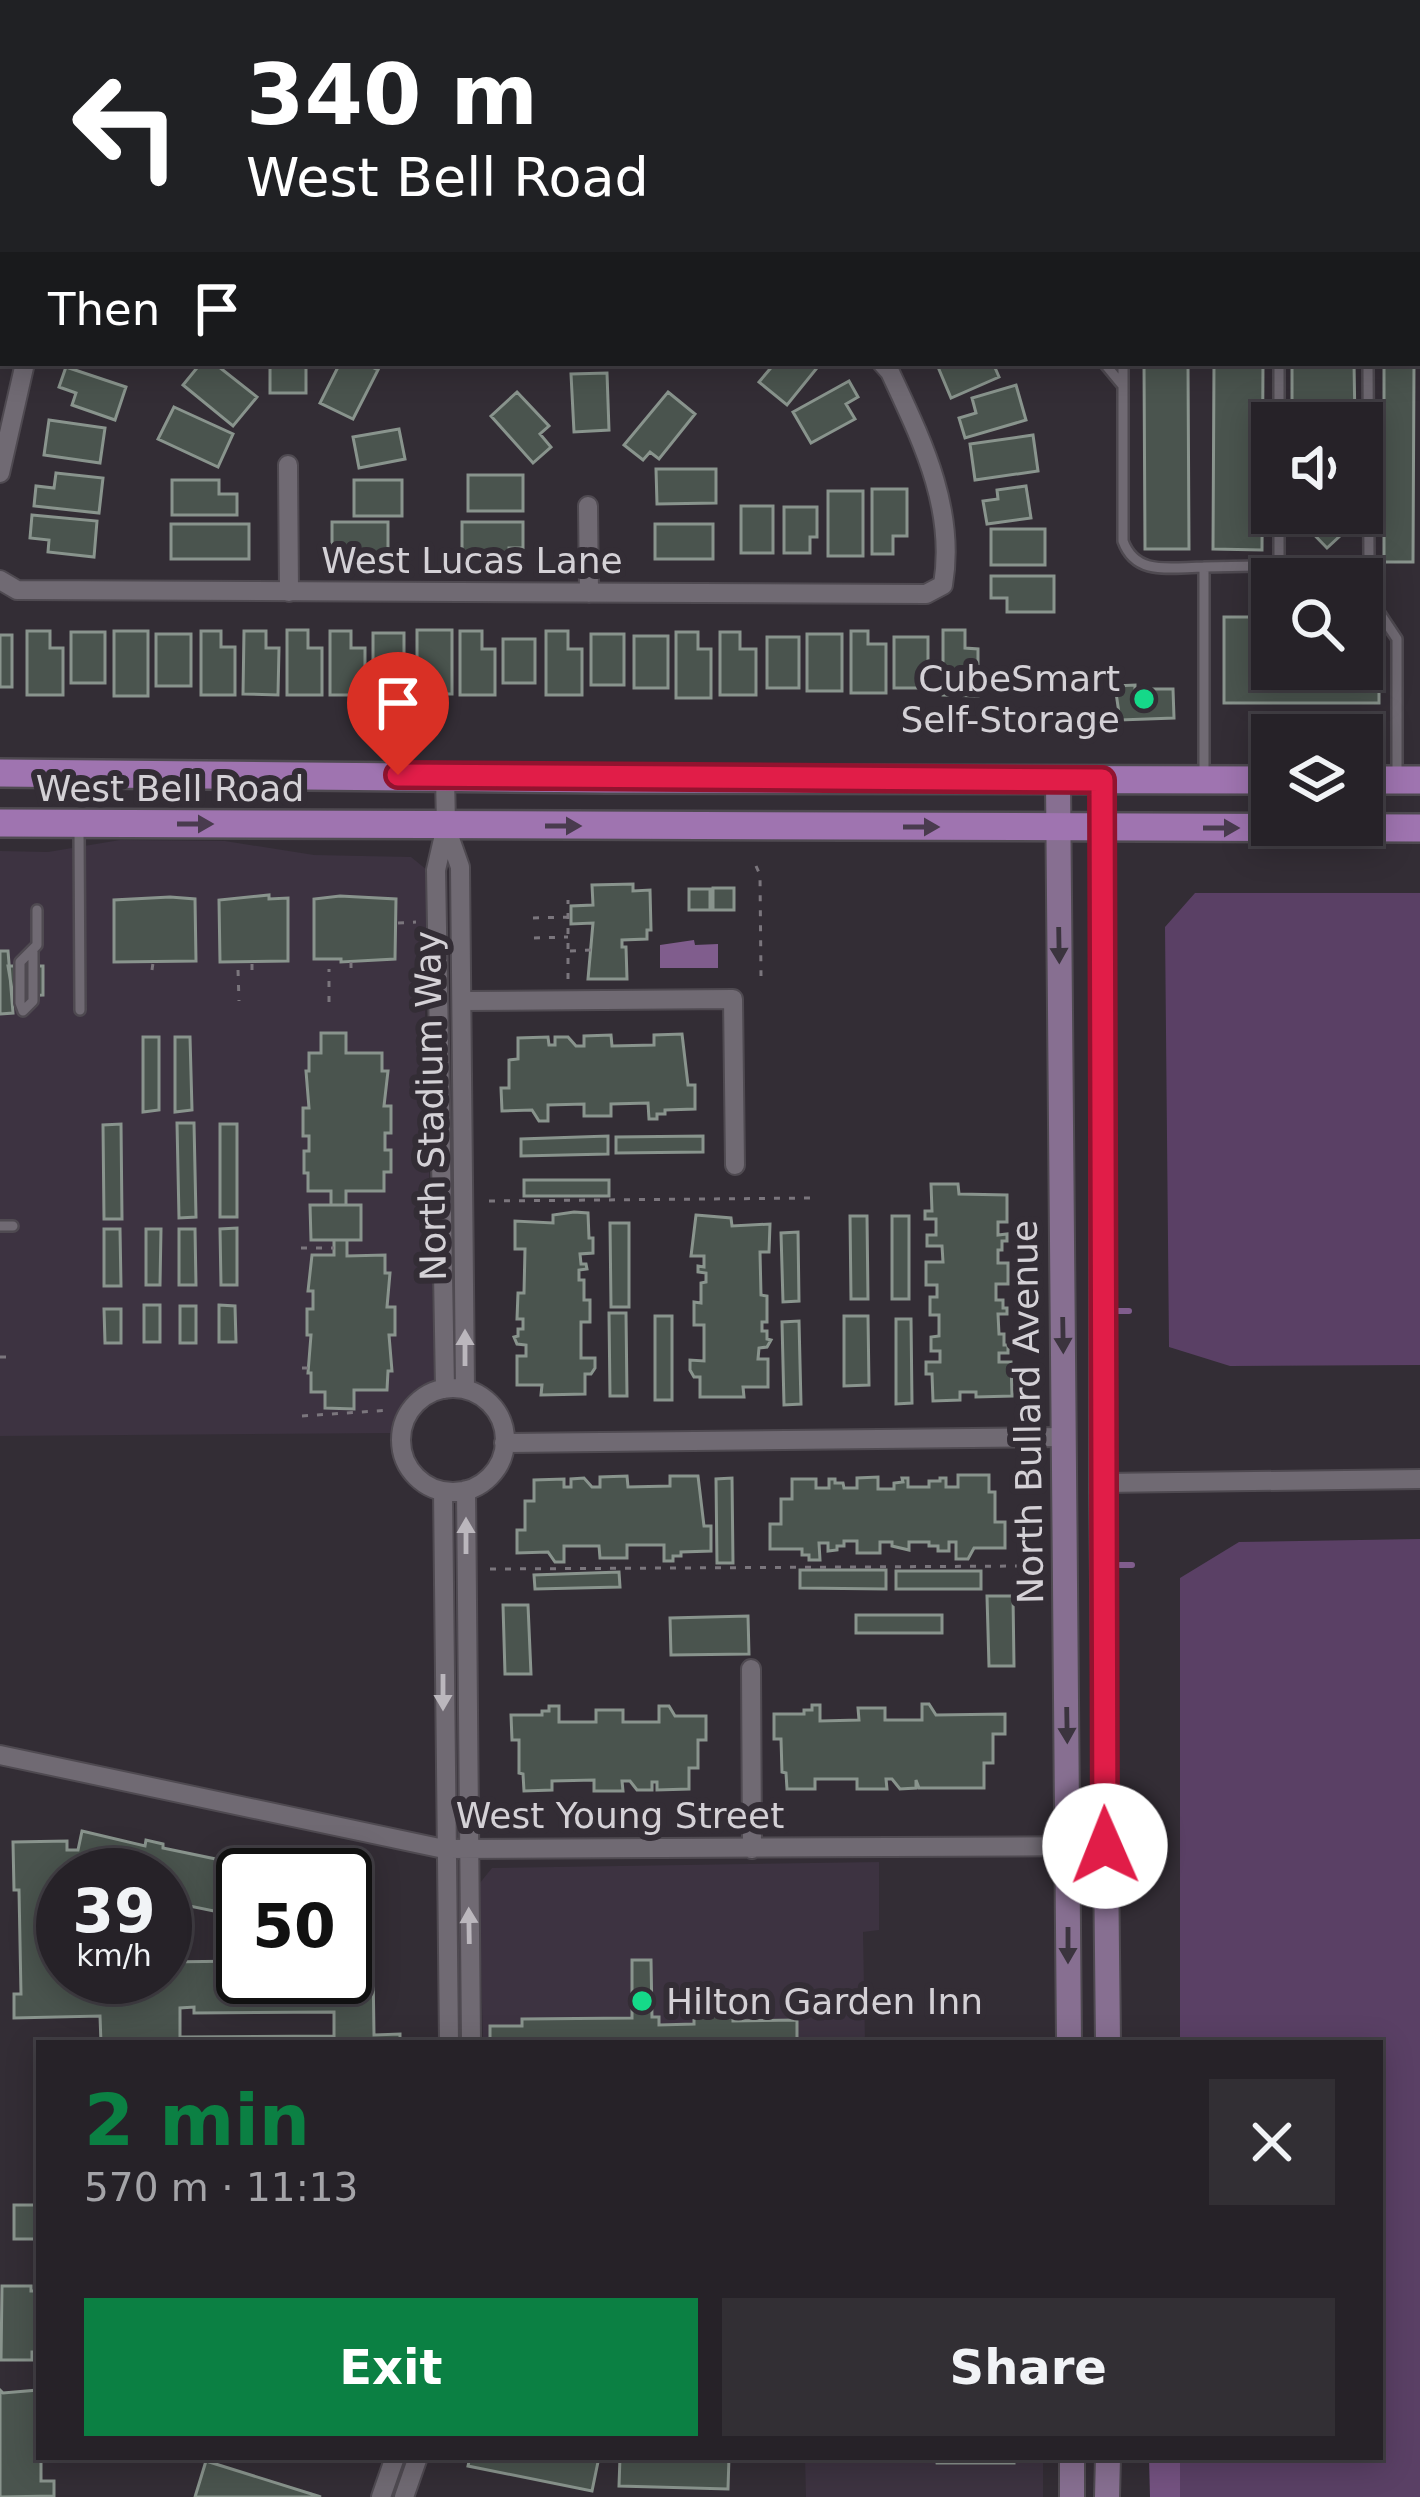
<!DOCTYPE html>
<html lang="en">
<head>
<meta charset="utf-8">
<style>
	:root { --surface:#262228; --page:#322f34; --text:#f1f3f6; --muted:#a4a4a8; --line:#423f45; --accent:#0b8043 }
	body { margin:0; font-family:"DejaVu Sans",sans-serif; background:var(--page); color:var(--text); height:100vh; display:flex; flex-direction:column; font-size:45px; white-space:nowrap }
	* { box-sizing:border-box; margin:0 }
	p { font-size:39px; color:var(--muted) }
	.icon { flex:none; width:66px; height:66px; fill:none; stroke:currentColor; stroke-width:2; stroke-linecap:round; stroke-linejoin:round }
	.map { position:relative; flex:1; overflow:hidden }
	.side { position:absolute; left:36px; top:2040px; width:1347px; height:420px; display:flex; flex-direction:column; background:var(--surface); border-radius:0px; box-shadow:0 6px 30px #0003,0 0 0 3px var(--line) }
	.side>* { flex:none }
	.top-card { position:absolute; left:0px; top:0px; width:1422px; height:366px; box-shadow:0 6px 30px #0003,0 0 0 3px var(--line); background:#202124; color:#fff; overflow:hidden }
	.tools { position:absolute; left:1251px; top:402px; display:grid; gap:24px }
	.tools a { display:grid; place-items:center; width:132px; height:132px; border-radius:0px; background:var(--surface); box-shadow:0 6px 30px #0003,0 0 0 3px var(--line); font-size:60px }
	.speed { position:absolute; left:36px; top:1848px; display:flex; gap:24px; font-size:60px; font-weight:700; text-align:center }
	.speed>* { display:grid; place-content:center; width:156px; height:156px; border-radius:50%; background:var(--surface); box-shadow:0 6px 30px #0003,0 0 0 3px var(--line); line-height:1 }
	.speed small { font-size:30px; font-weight:400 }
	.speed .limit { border:6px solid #111; border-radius:18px; background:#fff; color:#111 }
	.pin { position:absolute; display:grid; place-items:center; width:102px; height:102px; color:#fff; margin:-123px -51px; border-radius:50% 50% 50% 0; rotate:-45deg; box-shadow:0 0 12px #0007 }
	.pin .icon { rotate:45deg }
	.me { position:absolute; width:132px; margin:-66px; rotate:359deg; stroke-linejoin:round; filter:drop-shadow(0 0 9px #0008) }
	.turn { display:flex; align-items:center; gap:42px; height:252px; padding:0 48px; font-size:54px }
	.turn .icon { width:156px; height:156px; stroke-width:2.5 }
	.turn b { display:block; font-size:84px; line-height:102px }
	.then { display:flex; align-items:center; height:114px; padding:0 48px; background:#0003; gap:24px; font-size:45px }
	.round { display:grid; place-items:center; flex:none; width:126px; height:126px; border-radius:0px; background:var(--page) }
	.headline { display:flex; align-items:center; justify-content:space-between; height:204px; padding:0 48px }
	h1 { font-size:72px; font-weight:700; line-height:90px; color:var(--accent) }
	.cta { display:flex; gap:24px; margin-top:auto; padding:24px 48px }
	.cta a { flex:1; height:138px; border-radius:0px; background:var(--accent); color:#fff; font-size:48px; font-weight:700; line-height:138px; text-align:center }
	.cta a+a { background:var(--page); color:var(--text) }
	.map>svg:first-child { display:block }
	.built { fill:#3d3341 }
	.green { fill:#5a4065 }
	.forest { fill:#745281 }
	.water { fill:#805d8d }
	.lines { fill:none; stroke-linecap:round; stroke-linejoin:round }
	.stream { stroke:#805d8d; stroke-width:6 }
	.building { fill:#4a544e; stroke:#89948d; stroke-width:3; fill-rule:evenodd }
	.lane-casing { stroke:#4f4a51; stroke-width:14 }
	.street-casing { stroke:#4f4a51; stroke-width:22 }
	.secondary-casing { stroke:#4f4a51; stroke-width:28 }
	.primary-casing { stroke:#4f4a51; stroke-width:32 }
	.path { stroke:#7b767d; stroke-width:3; stroke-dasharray:6 9; stroke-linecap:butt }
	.lane { stroke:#706a73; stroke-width:9 }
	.street { stroke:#706a73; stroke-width:18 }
	.secondary { stroke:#876f91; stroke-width:24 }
	.primary { stroke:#9f74b0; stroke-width:27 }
	.oneway { fill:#493b4e }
	.oneway2 { fill:#3b343e }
	.oneway3 { fill:#bbb7bd }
	.route-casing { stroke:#92132f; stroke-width:30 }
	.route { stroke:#e11d48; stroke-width:21 }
	.poi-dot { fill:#15d989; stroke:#332d35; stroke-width:4.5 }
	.labels { text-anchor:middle; stroke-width:12; stroke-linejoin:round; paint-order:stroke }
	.street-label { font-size:36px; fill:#d4d1d6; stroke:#332d35 }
	.poi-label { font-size:36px; fill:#d4d1d6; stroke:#332d35; text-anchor:end }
</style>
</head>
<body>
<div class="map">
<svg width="1420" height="2497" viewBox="0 0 1420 2497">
	<rect width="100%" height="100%" fill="#332d35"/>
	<!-- built -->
	<path class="built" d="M120,840L225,841L314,855L411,857L427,870L425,1027L435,1379L400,1411L393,1433L0,1436V851L48,852Z
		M879,1862V1930L863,1932L865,2043H483L479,1884L492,1868Z
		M805,2457H1043V2497H806Z"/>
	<!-- green -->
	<path class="green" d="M274,0H921L922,3H279Z
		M1195,893H1420V1365L1230,1366L1169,1347L1165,927Z
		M1420,1539V2497H1180V2457H1380V2043H1180V1578L1239,1542Z"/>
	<!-- forest -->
	<path class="forest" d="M1149,2457H1180V2497H1150Z"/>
	<!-- water -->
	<path class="water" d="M940,0H1420V84L1419,3Z
		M694,940L695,945L718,944V968H660V945Z"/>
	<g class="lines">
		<!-- stream -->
		<path class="stream" d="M1117,1311H1129
			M1120,1565H1132
			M1122,1870H1134"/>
	</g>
	<!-- building -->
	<path class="building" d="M201,363H214L257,397L233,426L183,385Z
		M270,363H306V393H270Z
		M340,363H363L378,370L353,419L320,403Z
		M775,363H821L787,405L759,382Z
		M947,363H993L999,377L951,398L938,367Z
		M1144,363H1188L1189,549H1145Z
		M1214,363H1263L1262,550L1213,549Z
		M1292,363H1354L1355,423H1292Z
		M1384,363H1414L1413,562H1384Z
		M66,367L126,387L115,420L72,405L76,393L59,387Z
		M607,373L609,430L574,432L571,374Z
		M849,381L858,397L846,404L855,419L811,443L793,412Z
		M1016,385L1026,420L965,438L959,418L976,413L972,398Z
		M517,392L549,426L540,434L551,447L533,463L491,416Z
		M668,392L695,414L659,459L650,452L643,460L624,445Z
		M174,407L233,434L218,467L158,439Z
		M49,420L105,428L100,463L44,455Z
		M399,429L405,459L359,468L353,437Z
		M1033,435L1038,471L975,480L970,444Z
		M656,469H716V503L657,504Z
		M56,473L103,478L99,513L34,506L36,486L54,488Z
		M468,475H523V511H468Z
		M172,480H219V494H237V515H172Z
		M354,480H402V516H354Z
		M1026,486L1031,518L987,524L983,501L998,499L997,490Z
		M872,489H907V536H893V554H872Z
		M828,491H863V556H828Z
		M741,506H773V553H741Z
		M784,507H817V537H810V553H784Z
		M1293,513H1355V522L1327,548Z
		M32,515L97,521L94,557L48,552L49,540L30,538Z
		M332,522H388V558H332Z
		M462,522H523V548H509V558H462Z
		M171,524H249V559H171Z
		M655,524H713V559H655Z
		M991,529H1045V565H991Z
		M991,576H1054V612H1007V598H991Z
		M1224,617H1272V669H1362V629H1368V654H1379V703H1224Z
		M287,630H308V648H322V695H287Z
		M417,630H452V694H417Z
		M943,630H965V648L978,649V696L943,695Z
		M27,631H50V648H63V695H27Z
		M114,631H148V696H114Z
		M201,631H221V647H235V695H201Z
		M244,631H266V648H279L278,695L243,694Z
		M330,631H351V648H365V695H330Z
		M460,631H482V649H495V695H460Z
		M546,631H568V649H582V695H546Z
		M851,631H868V644H886V693H851Z
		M71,632H105V683H71Z
		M676,632H698V649H711V698H676Z
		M720,632H740V649H756V695H720Z
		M373,633H404V681H373Z
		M156,634H191V686H156Z
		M591,634H624V685H591Z
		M807,634H842V691H807Z
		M0,635H12V687H0Z
		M634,636H668V688H634Z
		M767,637H799V688H767Z
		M894,637H928V688H894Z
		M503,639H535V683H503Z
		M1135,685V689H1173L1174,718L1120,720L1115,686Z
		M633,884V891L650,890L651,930H647V939L622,940V947H626L627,979H588L593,923L571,924V906L593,905L592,885Z
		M713,888H734V910H713Z
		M689,889H710V910H689Z
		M269,895V899L288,898V961L220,962L219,900Z
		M340,896L396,899L395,959L341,962V959H314V899Z
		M170,897L195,899L196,961L114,962V900Z
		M0,951H8L13,1013L0,1014Z
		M8,966H43V995L13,996Z
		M321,1033H346V1053H382V1071H388L384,1106H391V1133H385V1150H391V1172H384V1191H346V1205H331V1191H308V1173H304V1151H309V1136H303V1108H309L306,1071H309V1053H321Z
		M682,1034L688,1085H695V1109L665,1110V1114H657V1119H649L648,1103L611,1104V1116H584V1104L548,1105V1121H539L532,1110L502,1111L501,1088H509V1060L518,1059V1038L548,1037L549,1045H555V1037H568L576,1046H584V1036L611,1035L612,1046L654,1045V1035Z
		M143,1037H159V1110L143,1112Z
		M175,1037H190L192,1110L175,1112Z
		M177,1123H194L196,1217L179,1218Z
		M121,1124L122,1219H104L103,1125Z
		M220,1124H237V1217H220Z
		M608,1136V1154L521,1156V1139Z
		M703,1136V1152L616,1153V1137Z
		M524,1180H609V1196H524Z
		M931,1184H958L959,1194L1007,1195V1222H998V1235L1007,1234V1241H1002V1250H998V1263H1008V1284H996V1300H1003V1308H1007V1314H998L999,1334H1004V1345H1008V1353H999V1362H1011L1012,1396L976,1397V1392H960V1400L933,1401L932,1374H926V1362H940V1351H931V1337L939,1336V1315H930V1297H937V1285H926V1262H943L942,1246H927V1235H936V1219H925V1211H932Z
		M310,1205H361V1240H311Z
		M574,1212L588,1213L589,1238H593V1253L580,1254L581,1264H586L587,1269L579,1270V1280H584V1300H590V1322H581V1358H595V1368L591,1374H585V1394L541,1395L542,1385H517V1356H526V1345L517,1344L514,1337L518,1336V1329H523V1319H517L518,1293H524L525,1249H515V1221L553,1223V1215Z
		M696,1215L731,1218L732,1226L770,1224L769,1252H760L761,1295L767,1296V1322H762V1331H767V1339L771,1340L767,1347L759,1348L758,1359H768V1387H743L744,1397H700V1377H694L690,1370V1360L704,1361V1325H694V1302L701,1303V1283L706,1282V1273L698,1272V1266L704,1267V1256H691Z
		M850,1216H867L868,1299H851Z
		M892,1216H909V1299H892Z
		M610,1223H629V1307H611Z
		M237,1228V1285H221L220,1229Z
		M104,1229H120L121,1286H104Z
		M146,1229H161L160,1285H146Z
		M179,1229H195L196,1285H179Z
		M798,1232L799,1301L783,1302L781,1233Z
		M334,1240H347V1256L385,1255V1273H390L387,1307H395V1335H389L392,1371H388L387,1390H354V1409L325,1408V1392H311V1373H308L311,1335H307V1309H313V1291H308L312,1255H334Z
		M144,1305H160V1342H144Z
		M219,1305L235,1306L236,1342H219Z
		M180,1306H196V1343H180Z
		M104,1309H121V1343H105Z
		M609,1313H626L627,1396H610Z
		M655,1316H672V1400H655Z
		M844,1316H868L869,1385L844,1386Z
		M896,1319H911L912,1403L896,1404Z
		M799,1321L801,1404L784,1405L782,1322Z
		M958,1475H989V1492H995V1522H1005V1548H974L968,1559H956V1542H949V1551H938V1546H929V1542H909V1550L892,1546V1542H880V1553H857V1541H844V1546H837V1550L828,1551V1543H819L820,1560H809V1555H802V1549H770V1524H781V1499H792V1479H816V1488H829V1479H835V1483H843L844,1488H857V1478L878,1477V1489H894V1483L903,1482L902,1478H908V1487H929V1481H940V1478H946V1487H958Z
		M627,1476L628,1487L670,1486V1476H698L704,1526H711V1551L681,1552V1556H673V1561H664V1545H627V1558H600L599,1546H564V1562H555L548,1552L517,1553V1530H525V1501H534V1480L564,1479V1487H571V1479L584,1478L592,1487H600V1477Z
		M732,1478L733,1563H717L716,1479Z
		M800,1570H886V1589L800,1588Z
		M896,1571H981V1589H896Z
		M619,1572L620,1587L535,1589L534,1575Z
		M987,1596H1013L1014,1666H989Z
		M503,1605H528L531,1674H505Z
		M856,1615H942V1633H856Z
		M748,1616L749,1654L671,1655L670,1618Z
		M922,1704H929L936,1715L1005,1714V1734H993V1763H984V1788H919L916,1780V1788L900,1789L892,1779H886L887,1789H857V1779H815V1789H787L786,1773L782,1772L781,1739H774V1714H804V1710H812V1705H820V1721L859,1720L858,1708H885V1720H922Z
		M549,1706H559V1722H596V1710H623V1722H659V1706H669L675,1716H706V1740H698V1768H689V1789L657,1790V1782H652V1790H637L630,1781H622L623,1791H594V1780L552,1781V1790L524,1791L523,1774L519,1773V1740H512L511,1715H542V1711H549Z
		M82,1831L145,1846L146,1840L163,1844V1848L288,1874L289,1870L306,1873V1875H243V1917L165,1901V1875H63V1977H165V1962L243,1961V1977H345V1958V1968L373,1967L374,2035L400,2034V2043H101L100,2016L14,2018V1994H21L19,1890H14L13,1842L67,1841V1850H78ZM194,2007V2013L334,2012V2036L180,2037V2008Z
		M356,1892L357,1934H345V1893Z
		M632,1960H651L652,2017H659V2025L694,2024V2016H733V2021L797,2020V2043H490V2026H522V2019L632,2018Z
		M14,2205H39V2239H14Z
		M2,2286H31V2291H39V2352H32V2360H1Z
		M0,2390L3,2393L39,2390V2457H47L41,2460V2481H54V2496L0,2497Z
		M470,2457H599L592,2491L468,2466Z
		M620,2457H729L728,2489L619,2486Z
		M936,2457H1014V2463H937Z
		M206,2461L321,2497H195Z"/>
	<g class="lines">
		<!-- lane casing -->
		<g class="lane-casing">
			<path id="lane" d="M1104,363L1123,386
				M1123,363V541C1136,577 1172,567 1204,567V775
				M1279,363V423
				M1368,363L1369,564L1377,586L1379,612L1397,639V775
				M1279,513V566
				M1204,567L1369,564
				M79,829L80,1010
				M23,1011L20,1003V962L37,945V910
				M23,1011L33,1001V952
				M0,1226H13"/>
		</g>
		<!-- street casing -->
		<g class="street-casing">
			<path id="street" d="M0,176L3,177
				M288,465L289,592
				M0,473L25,363
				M588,506L589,593
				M0,580L17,590L926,594L943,585C956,508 921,439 890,372L882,363
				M447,830L460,867L465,1389
				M463,1001L733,999L735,1165
				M401 1440a52 52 0 1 1 104 0a52 52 0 1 1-104 0Z
				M445,1389L436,870L446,826L445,775
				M504,1443L1064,1437
				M1102,1483L1420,1479
				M466,1490L471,2043
				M443,1491L449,2043
				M751,1669L752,1849
				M0,1755L444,1849L1105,1846
				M381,2497L395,2457
				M404,2497L418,2457"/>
		</g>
		<!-- secondary casing -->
		<g class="secondary-casing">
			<path id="secondary" d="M35,3L37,0
				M0,52L3,48
				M1102,780V1490L1108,2043
				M1058,781L1069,2043
				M1072,2497V2457
				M1107,2497L1108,2457"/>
		</g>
		<!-- primary casing -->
		<g class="primary-casing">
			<path id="primary" d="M0,773L606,779L1272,780
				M1362,780H1420
				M0,823L1420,828"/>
		</g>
		<!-- path -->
		<path class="path" d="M566,0L567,3
			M886,0L889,3
			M930,0L931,3
			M831,3L834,0
			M1419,108L1420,109
			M756,866L760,875L761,976
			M533,918L571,917
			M398,923L416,922
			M534,938L568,937
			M570,951L593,950
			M351,962V969
			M252,964V970
			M152,970L153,963
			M238,970L239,1001
			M568,979V900
			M329,1002V969
			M489,1201L813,1198
			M301,1248H334
			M0,1357H14
			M302,1368H308
			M302,1416L390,1410
			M490,1569L1028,1566"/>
		<!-- lane -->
		<use href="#lane" class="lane"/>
		<!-- street -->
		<use href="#street" class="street"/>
		<!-- secondary -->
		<use href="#secondary" class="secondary"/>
		<!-- primary -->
		<use href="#primary" class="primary"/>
	</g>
	<!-- one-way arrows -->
	<defs><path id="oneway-solid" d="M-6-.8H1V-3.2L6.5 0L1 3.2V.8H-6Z" transform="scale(3)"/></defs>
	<g class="oneway">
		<use href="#oneway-solid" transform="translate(195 824)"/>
		<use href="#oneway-solid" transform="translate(563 826)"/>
		<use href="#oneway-solid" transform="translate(921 827)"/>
		<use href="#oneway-solid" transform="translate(1221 828)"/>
	</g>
	<g class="oneway2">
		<use href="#oneway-solid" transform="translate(1059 945) rotate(89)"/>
		<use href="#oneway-solid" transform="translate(1063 1335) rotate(89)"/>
		<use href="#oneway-solid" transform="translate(1067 1725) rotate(89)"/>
		<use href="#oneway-solid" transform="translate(1068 1945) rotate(90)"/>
	</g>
	<g class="oneway3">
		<use href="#oneway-solid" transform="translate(465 1348) rotate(-90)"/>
		<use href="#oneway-solid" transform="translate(466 1536) rotate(-90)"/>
		<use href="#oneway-solid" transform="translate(443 1692) rotate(90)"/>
		<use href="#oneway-solid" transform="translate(469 1926) rotate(-91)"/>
	</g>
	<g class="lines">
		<!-- route casing -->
		<g class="route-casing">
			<path id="route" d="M398,775L1102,780L1105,1846"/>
		</g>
		<!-- route -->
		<use href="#route" class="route"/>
	</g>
	<!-- markers -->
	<g class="poi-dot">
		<circle cx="1144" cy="699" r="12"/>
		<circle cx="642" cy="2001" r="12"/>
	</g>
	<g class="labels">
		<!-- street labels -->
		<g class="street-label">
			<text x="472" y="573">West Lucas Lane</text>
			<text x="170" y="801">West Bell Road</text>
			<text transform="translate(430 1106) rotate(-91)" y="13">North Stadium Way</text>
			<text transform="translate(1027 1412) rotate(-91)" y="13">North Bullard Avenue</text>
			<text x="620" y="1828">West Young Street</text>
		</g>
		<!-- poi labels -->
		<g class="poi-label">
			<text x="1120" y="691">CubeSmart<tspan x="1120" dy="41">Self-Storage</tspan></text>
			<text x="666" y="2014" text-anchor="start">Hilton Garden Inn</text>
		</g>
	</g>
</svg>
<div class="tools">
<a><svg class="icon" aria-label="sound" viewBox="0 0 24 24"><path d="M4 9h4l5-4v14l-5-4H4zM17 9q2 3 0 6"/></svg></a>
<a><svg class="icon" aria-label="search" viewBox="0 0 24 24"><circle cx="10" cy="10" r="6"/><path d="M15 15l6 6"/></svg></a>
<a><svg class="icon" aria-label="layers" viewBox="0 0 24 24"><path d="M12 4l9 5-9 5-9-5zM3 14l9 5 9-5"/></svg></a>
</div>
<div class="speed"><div>39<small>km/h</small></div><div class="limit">50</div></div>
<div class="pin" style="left:398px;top:775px;background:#d93025"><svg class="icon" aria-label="arrive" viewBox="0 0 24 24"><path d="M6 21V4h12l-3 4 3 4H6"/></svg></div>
<svg class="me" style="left:1105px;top:1846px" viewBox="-20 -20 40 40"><circle r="19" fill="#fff"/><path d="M0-13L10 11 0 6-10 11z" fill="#e11d48"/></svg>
<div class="top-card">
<div class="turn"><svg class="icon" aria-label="left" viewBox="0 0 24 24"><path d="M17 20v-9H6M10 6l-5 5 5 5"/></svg><div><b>340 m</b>West Bell Road</div></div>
<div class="then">Then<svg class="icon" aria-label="arrive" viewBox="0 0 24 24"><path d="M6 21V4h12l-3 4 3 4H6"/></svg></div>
</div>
<section class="side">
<div class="headline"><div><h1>2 min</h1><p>570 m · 11:13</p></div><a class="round"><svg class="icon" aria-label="close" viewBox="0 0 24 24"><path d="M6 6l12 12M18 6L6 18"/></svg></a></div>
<div class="cta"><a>Exit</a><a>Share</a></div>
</section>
</div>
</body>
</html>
